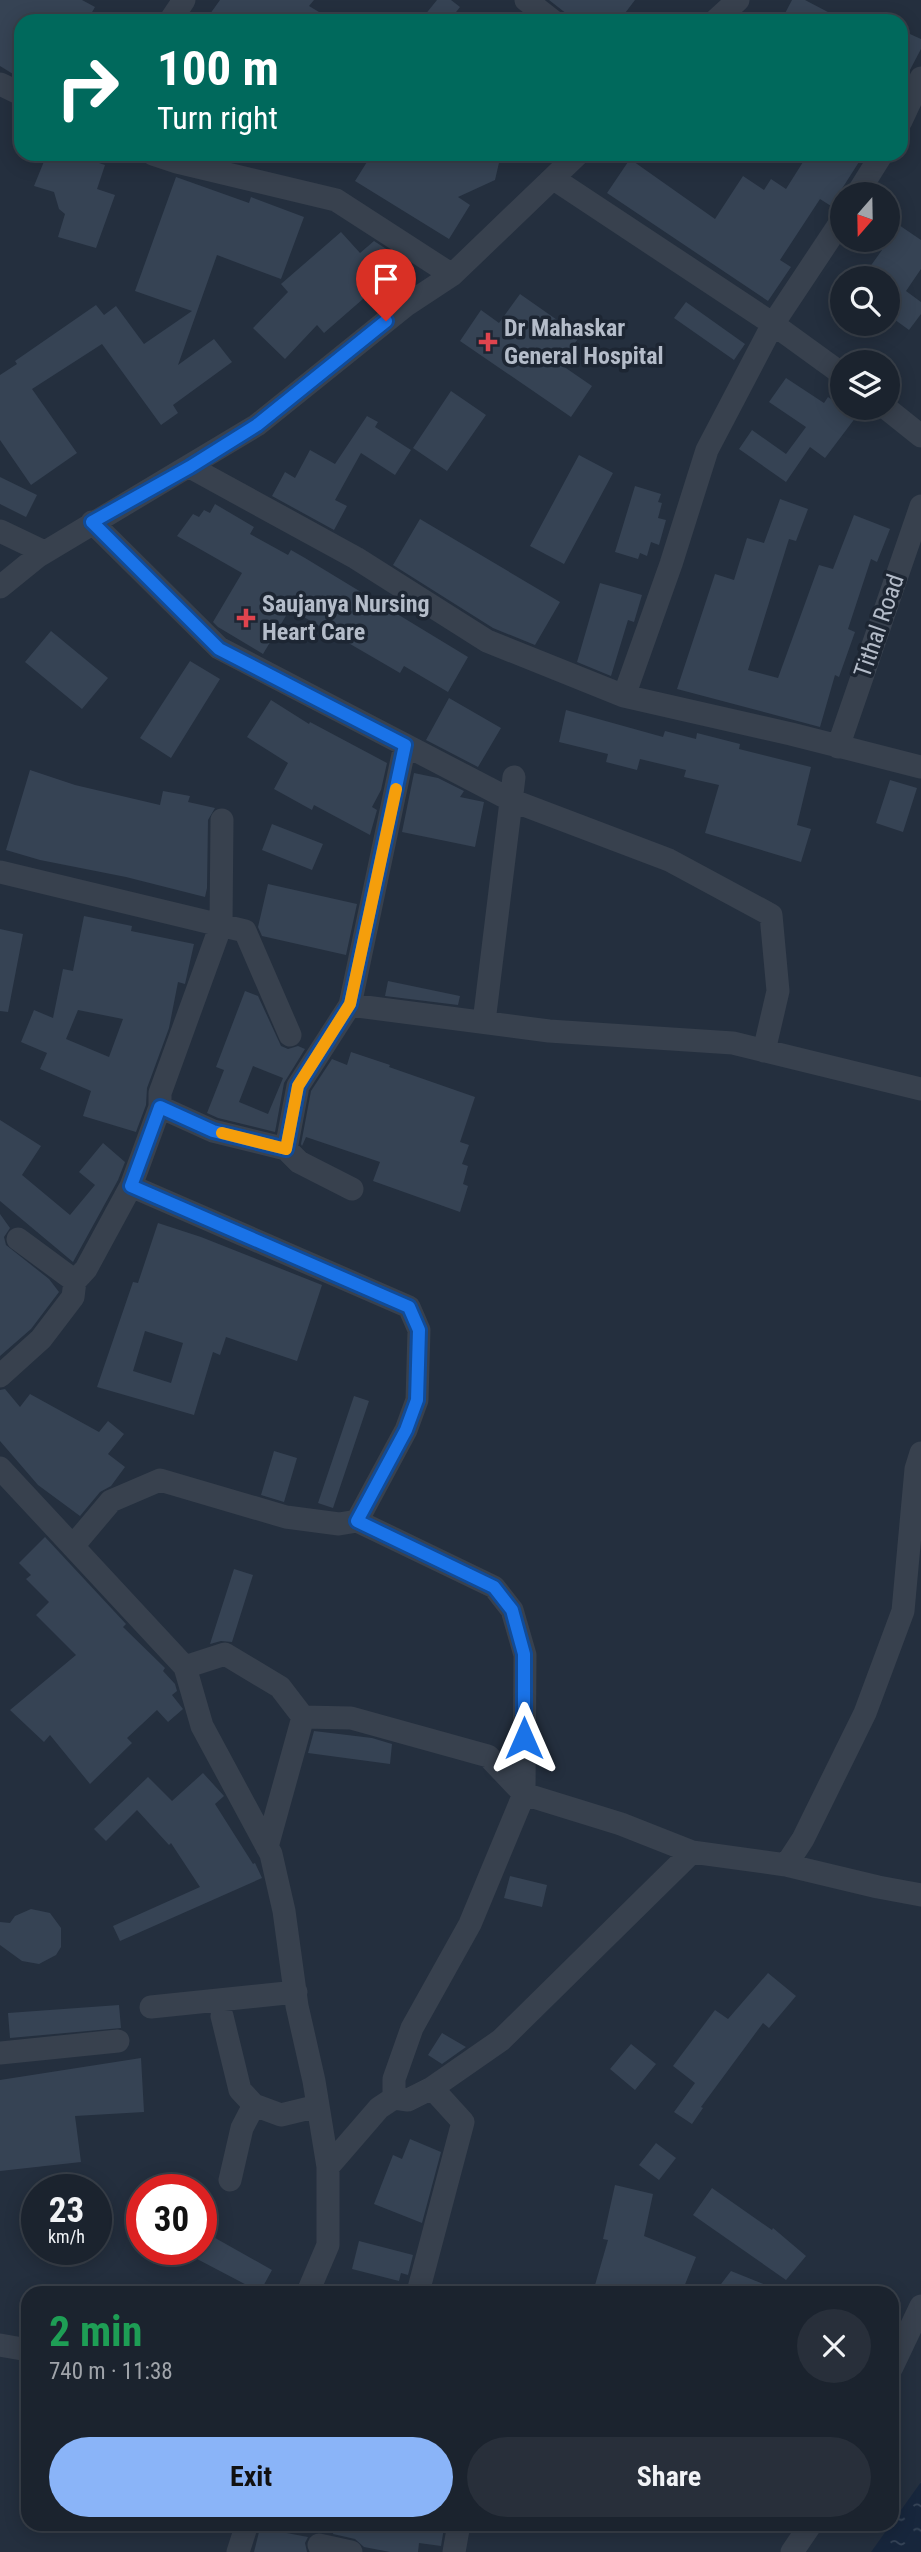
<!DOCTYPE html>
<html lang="en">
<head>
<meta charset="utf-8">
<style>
	:root { --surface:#1b232e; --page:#282f3a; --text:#f1f3f6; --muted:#a0a4aa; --line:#39404a; --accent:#8ab4f8 }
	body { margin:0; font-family:"Roboto Condensed",sans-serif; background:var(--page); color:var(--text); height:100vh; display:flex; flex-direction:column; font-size:26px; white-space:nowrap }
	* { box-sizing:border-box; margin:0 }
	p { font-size:23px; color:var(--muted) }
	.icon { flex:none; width:38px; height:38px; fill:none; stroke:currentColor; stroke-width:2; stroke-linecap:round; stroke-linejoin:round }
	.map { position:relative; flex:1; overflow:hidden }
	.sheet { position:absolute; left:21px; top:2286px; width:878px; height:245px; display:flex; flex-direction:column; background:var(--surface); border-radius:21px; box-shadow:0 4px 18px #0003,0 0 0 2px var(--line) }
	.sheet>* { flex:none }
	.hud { position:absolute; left:14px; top:14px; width:894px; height:147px; border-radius:21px; box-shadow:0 4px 18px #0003,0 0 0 2px var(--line); background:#00695c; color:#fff; overflow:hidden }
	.needle { width:46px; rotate:200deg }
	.fabs { position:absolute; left:830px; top:182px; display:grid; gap:14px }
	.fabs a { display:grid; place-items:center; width:70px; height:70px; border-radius:50%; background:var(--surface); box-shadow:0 4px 18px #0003,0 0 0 2px var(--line); font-size:35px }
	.speed { position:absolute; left:21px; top:2174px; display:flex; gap:14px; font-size:35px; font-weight:700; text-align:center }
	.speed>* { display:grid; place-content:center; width:91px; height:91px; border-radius:50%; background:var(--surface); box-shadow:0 4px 18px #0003,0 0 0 2px var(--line); line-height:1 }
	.speed small { font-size:18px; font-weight:400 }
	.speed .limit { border:10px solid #d22; background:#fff; color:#111 }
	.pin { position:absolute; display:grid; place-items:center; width:60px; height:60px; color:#fff; margin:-72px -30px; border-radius:50% 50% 50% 0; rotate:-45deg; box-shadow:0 0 7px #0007 }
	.pin .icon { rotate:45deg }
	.me { position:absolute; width:77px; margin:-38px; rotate:0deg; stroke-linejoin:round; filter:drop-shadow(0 0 5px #0008) }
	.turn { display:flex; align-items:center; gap:24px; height:147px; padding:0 28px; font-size:32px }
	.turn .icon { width:91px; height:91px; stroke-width:2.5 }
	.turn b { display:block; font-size:49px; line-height:60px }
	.round { display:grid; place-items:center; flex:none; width:74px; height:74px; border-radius:37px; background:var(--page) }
	.overview { display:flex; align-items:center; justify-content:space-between; height:119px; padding:0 28px }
	h1 { font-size:42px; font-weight:700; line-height:52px; color:#1e9e55 }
	.primary-button { display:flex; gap:14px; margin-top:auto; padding:14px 28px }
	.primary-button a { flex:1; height:80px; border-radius:42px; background:var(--accent); color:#111; font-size:28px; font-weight:700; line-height:80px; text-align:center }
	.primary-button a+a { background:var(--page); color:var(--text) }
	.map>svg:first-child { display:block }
	.water { fill:url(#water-ripples) }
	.building { fill:#364354; fill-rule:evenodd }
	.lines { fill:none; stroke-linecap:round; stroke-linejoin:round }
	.minor { stroke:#38414e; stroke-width:23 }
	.route-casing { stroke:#114b97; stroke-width:18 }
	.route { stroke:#1a73e8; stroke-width:12 }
	.slow { stroke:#f59e0b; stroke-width:12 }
	.health-dot { fill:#e0444e; stroke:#1d2633; stroke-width:2.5 }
	.labels { text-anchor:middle; stroke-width:7; stroke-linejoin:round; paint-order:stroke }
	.poi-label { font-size:24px; font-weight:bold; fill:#b4bcc9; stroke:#1d2633; text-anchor:start }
	.street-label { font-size:24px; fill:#b4bcc9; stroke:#1d2633 }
</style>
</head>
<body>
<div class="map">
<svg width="921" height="2552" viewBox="0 0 921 2552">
	<defs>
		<pattern id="water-ripples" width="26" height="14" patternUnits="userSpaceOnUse" patternTransform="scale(1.75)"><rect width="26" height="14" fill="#17263c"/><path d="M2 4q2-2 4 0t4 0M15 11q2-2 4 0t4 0" fill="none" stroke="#364457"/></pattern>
	</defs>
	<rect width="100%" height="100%" fill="#242f3e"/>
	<!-- water -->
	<path class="water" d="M921,2482V2552H871Z"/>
	<!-- building -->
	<path class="building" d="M0,0H82L95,7L87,21H21V61L13,74L0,66Z
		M220,0H314L309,6L334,21H205Z
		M437,0H451L460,7L449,21H420Z
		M549,0H635L619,21H576Z
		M792,0H805L845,21H781Z
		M901,30L921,39V49L901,87Z
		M47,154H72L105,165L97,189L115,195L96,248L58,237L65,214L59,209L54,192L34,186Z
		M372,154H501L495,180L458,197L470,205L449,239L355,181Z
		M808,154H864L831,206L820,199L780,260L791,267L768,301L607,193L630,159L715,219L743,176L764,190L771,179L786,189Z
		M176,177L249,203L251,197L304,217L281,279L217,255L178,365L214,339L232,362L173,405L178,413L161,425L102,344L32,389L77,453L31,485L0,440V375L17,364L15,361L96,305L104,315L116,306L144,344L192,311L135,291Z
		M896,223L921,240V269L906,291L921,302V314L909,330L887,314V278H862L882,250L879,248L887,240Z
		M341,232L360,253L374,241L394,254L403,264L324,333L317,325L285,359L253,328L288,292L281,284Z
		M520,294L580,336L560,364L592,386L571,417L460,341L481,310L499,323Z
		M686,302L745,344L734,360L674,318Z
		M786,378L824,403L828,397L856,417L825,458L810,447L786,482L739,449L752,430L786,454L806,427L769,402Z
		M451,391L486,415L447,471L413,448Z
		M367,416L378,422L375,427L411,450L395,475L361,453L335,500L347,506L334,530L272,496L285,472L295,478L310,450L335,464Z
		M579,455L613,473L564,564L530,546Z
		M0,477L37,495L26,517L0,504Z
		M635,486L661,494L658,502L662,503L658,518L666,520L659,545L651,542L647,556L640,553L638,559L615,552Z
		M780,499L808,509L796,541L789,539L748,670L778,678L819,565L833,569L854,515L890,529L877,562L871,559L848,629L855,632L839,677L835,675L820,727L677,689L715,574L734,580L747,538L764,543Z
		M215,504L254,527L250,534L288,555L291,550L305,558L468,657L448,692L404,666L400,673L290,609L263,654L218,627L213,622L242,573L177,536L193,514L199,517L204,510L210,513Z
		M420,519L560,602L535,645L493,628L393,565Z
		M600,583L642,595L634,622L628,620L611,676L577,662Z
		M51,631L108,678L82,709L25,662Z
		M190,661L220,679L171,758L140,738Z
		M449,698L501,728L478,767L426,740Z
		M271,700L309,724L310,722L387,763L381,790L372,807L377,810L370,835L314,805L312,810L274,789L288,763L247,737Z
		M566,710L663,737L665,731L696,739L697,733L740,744L739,749L811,767L797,825L811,829L801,862L705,833L719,785L684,777L686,770L640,759L637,770L606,762L608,754L559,742Z
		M30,770L75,785L160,805L163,791L190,796L188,802L215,808L208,820L207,888L205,897L126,877L40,860L6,850Z
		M414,773L438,778L464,791L460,797L484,802L475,847L402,832Z
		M890,780L917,788L903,832L876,823Z
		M272,824L323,844L312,870L262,850Z
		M268,884L357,904L346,955L262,936L258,927Z
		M84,916L132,926L131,931L194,944L185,984L178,982L169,1028L147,1088L146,1105L136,1132L83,1116L91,1091L40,1069L47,1053L21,1042L34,1010L53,1018L63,969L73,971ZM78,1010L123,1019L109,1057L66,1039Z
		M0,929L23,934L8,1012L0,1011Z
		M388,981L460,996L458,1005L385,996Z
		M245,991L258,996L281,1046L288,1049L298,1046L305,1049L284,1083L275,1132L218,1118L207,1113L224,1070L216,1067ZM253,1066L283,1078L268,1114L239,1102Z
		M351,1052L390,1065L389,1067L475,1097L460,1142L469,1145L462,1164L468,1166L463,1184L468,1186L460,1212L373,1181L380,1162L306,1137L302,1146L301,1144L311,1091L332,1059L347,1065Z
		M0,1120L41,1146L22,1175L70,1215L95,1185L79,1172L103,1143L125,1162L118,1180L73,1262L0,1201Z
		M0,1214L10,1228L4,1237L6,1245L49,1279L59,1292L31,1329L0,1356Z
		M158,1223L201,1237L322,1285L297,1361L226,1337L220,1355L213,1352L194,1415L97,1387L133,1282L138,1283ZM145,1331L183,1343L171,1383L133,1371Z
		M5,1389L20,1407L30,1394L99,1432L108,1421L124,1434L108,1454L125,1467L111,1486L100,1492L80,1516L38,1485L0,1441V1390Z
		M354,1396L369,1401L333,1508L318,1503Z
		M274,1451L297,1458L284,1502L261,1495Z
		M45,1537L126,1624L123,1627L165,1668L163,1671L175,1684L177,1691L172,1695L183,1709L168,1722L157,1710L127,1738L132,1743L90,1784L50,1735L44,1742L10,1710L76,1655L36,1615L49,1602L26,1579L31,1575L19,1563Z
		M234,1569L253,1575L232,1642L221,1641L210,1644Z
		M314,1731L372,1738L392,1744L390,1764L308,1753Z
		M203,1773L224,1796L215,1804L253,1864L255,1863L262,1878L120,1941L113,1926L200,1887L171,1843L169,1845L137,1810L106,1841L94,1829L148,1777L172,1801Z
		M510,1876L547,1885L542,1907L504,1898Z
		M31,1909L50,1913L61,1928V1947L56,1955L39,1964L22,1961L0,1945V1922L10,1923L15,1916Z
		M768,1973L796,1996L769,2028L763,2023L701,2107L703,2108L692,2124L674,2112L695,2083L673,2066L715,2010L728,2019Z
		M119,2005L121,2028L10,2038L8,2013Z
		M442,2033L466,2047L442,2064L428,2055Z
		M631,2044L656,2064L635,2090L610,2069Z
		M141,2058L144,2112L75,2116L81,2162L0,2171V2080Z
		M410,2139L441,2152L422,2223L374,2204L393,2155L402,2159Z
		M656,2143L676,2158L659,2180L639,2165Z
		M615,2185L653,2194L644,2236L696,2257L682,2292H593L608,2240L603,2239Z
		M712,2188L772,2230L773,2228L806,2256L786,2280L693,2215Z
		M201,2230L272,2270L260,2292L178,2249H201Z
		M359,2241L413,2255L408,2275L401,2273L399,2281L352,2269Z
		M731,2271L783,2292H715Z
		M335,2524H420L444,2528L441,2546L419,2543L418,2552H390L364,2547L355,2539L333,2534Z
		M260,2528L308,2537L305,2543L307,2552H254Z"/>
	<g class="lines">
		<!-- minor -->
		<path class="minor" d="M526,0L553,21
			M170,21L184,0
			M715,21L738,0
			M0,84L21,94
			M901,121L921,78
			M153,154L177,162L336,200L452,275
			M554,179L773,324L707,450L671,564L624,696
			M857,194L882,154
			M842,220L773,324L842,374
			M886,408L921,436
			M190,467L356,558L487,641L624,696L791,734L921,767
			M92,522L219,648L511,800L669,860L771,915L778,991L764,1051
			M0,531L44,552
			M0,587L37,557L257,425L405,306L452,275L578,154
			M838,747L921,506
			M0,872L245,931L290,1035
			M350,1005L549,1031L733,1043L921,1089
			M484,1022L514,777
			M160,1107L213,1131L286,1149L299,1162L352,1189
			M286,1149L298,1086L350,1005L405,745
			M131,1186L409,1307L419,1330L417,1400L406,1430L357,1521
			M18,1239L75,1281
			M0,1376L41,1339L73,1297L75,1281L86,1269L131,1186L160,1107V1093L221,925L222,820
			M0,1468L185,1667L202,1726L271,1854L284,1911L297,2006L314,2081L328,2167V2245L308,2292
			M73,1546L111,1501L160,1480L286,1517L339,1524L357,1521L494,1587L512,1610L525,1655L524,1794L470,1924L412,2028L394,2079V2098
			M185,1667L225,1654L280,1687L303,1717
			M267,1847L303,1717L351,1718L488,1756L524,1794L621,1824L692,1852L786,1865L878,1887L921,1895
			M786,1865L803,1839L865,1713L903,1611L916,1469L921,1453
			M151,2007L296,1992
			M222,2016L240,2090L254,2105L281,2115L318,2106
			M0,2053L118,2041
			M328,2167L379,2108L394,2098L408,2100L432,2088L501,2040L692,1852
			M230,2180L242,2128L254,2105
			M418,2292L463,2122L432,2088
			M0,2345L28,2350
			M892,2367L921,2306
			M319,2545L351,2552
			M238,2552L247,2524
			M454,2552L459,2524
			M792,2552L811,2524"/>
	</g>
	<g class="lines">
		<!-- route casing -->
		<g class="route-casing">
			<path id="route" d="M386,321L257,425L190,467L92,522L219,649L405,745L350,1004L298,1086L286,1149L213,1131L160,1107L131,1186L409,1307L419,1330L417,1400L406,1430L357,1521L494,1587L512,1610L524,1654V1738"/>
		</g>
		<!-- route -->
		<use href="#route" class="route"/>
		<!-- slow -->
		<path class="slow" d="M222,1133L286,1149L298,1086L350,1004L396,789"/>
	</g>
	<!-- markers -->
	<g class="health-dot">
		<path d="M484.5 331.5h7v7h7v7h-7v7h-7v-7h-7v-7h7z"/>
		<path d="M242.5 607.5h7v7h7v7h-7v7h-7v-7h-7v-7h7z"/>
	</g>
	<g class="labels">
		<!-- poi labels -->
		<g class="poi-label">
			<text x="504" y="336">Dr Mahaskar<tspan x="504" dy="28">General Hospital</tspan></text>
			<text x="262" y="612">Saujanya Nursing<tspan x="262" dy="28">Heart Care</tspan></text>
		</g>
		<!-- street labels -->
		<g class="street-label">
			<text transform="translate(879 626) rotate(-71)" y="8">Tithal Road</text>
		</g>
	</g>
</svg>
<div class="fabs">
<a><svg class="needle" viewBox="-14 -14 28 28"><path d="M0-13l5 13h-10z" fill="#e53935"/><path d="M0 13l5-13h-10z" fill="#a0a4aa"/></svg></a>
<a><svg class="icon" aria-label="search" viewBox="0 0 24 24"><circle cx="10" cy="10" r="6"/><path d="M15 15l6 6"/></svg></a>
<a><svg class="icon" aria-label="layers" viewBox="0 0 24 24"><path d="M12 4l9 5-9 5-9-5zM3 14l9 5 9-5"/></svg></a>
</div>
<div class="speed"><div>23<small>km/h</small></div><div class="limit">30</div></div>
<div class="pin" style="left:386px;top:321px;background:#d93025"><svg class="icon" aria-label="arrive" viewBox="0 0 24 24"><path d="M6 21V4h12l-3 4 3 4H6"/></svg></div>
<svg class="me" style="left:524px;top:1738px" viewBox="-20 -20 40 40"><path d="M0-17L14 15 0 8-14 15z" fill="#1a73e8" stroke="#fff" stroke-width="4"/></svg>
<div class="hud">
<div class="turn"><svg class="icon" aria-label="right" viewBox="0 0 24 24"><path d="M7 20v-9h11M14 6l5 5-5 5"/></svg><div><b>100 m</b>Turn right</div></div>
</div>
<section class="sheet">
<div class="overview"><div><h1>2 min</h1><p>740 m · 11:38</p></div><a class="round"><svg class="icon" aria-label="close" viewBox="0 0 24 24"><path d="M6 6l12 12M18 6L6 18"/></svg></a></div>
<div class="primary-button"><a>Exit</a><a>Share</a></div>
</section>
</div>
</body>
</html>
